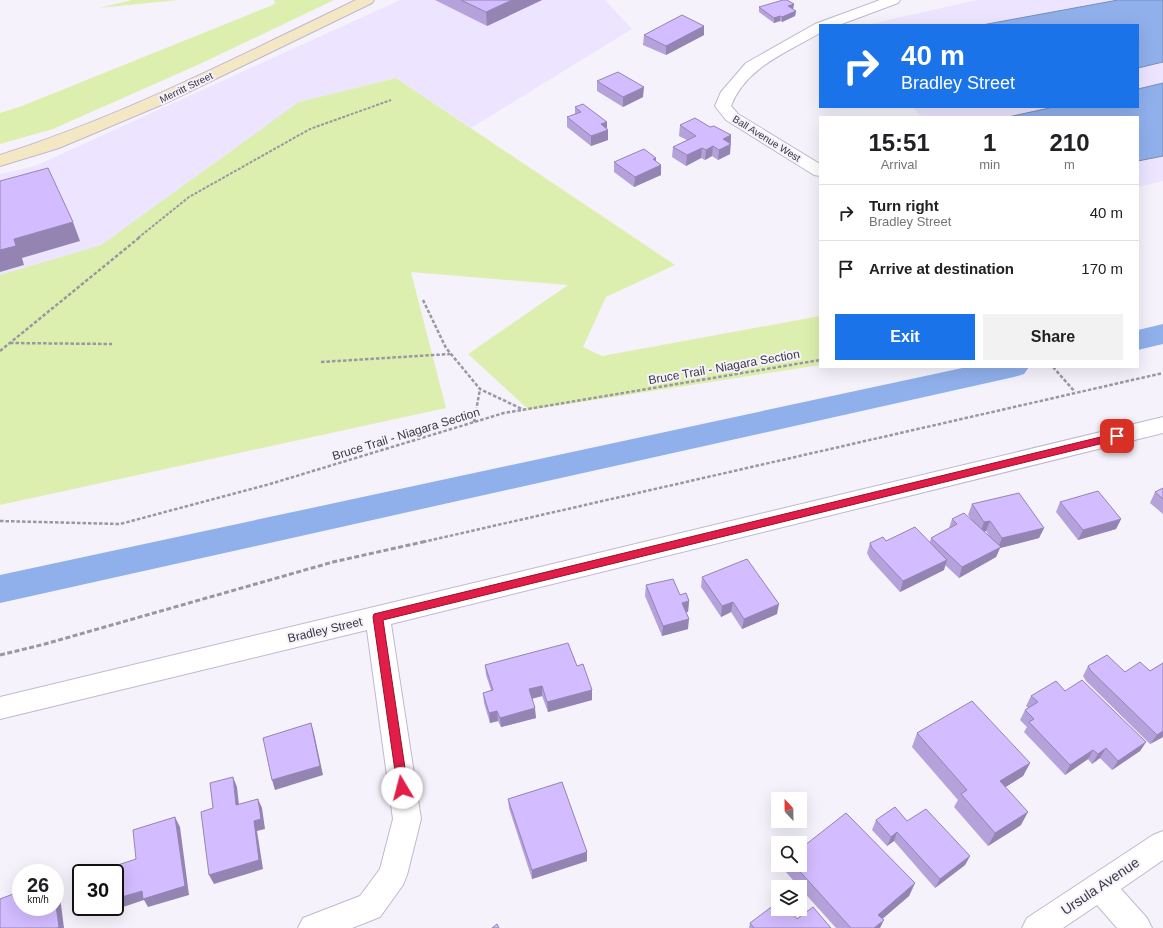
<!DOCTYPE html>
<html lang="en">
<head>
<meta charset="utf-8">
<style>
	:root { --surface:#fff; --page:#f2f2f2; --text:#202124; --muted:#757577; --line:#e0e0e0; --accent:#1a73e8 }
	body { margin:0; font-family:Arial,sans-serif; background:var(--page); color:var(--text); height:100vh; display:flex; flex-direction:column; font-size:15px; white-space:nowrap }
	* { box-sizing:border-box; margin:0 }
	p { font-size:13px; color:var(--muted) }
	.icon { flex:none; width:22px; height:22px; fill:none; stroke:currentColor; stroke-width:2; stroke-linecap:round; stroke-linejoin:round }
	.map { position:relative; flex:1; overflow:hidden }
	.panel { position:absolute; left:819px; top:116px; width:320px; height:252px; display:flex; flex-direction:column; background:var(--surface); border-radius:0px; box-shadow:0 4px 16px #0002 }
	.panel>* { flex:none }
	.banner { position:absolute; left:819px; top:24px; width:320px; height:84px; border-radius:0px; box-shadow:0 4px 16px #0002; background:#1a73e8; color:#fff; overflow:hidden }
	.needle { width:26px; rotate:338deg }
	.buttons { position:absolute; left:771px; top:792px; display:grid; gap:8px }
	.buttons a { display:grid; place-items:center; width:36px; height:36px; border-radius:0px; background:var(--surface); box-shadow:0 4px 16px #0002; font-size:20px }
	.speed { position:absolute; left:12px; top:864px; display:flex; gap:8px; font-size:20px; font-weight:700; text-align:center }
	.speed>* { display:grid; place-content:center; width:52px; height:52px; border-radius:50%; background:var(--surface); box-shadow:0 4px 16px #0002; line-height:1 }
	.speed small { font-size:10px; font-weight:400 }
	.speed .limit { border:2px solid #111; border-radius:6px; background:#fff; color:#111 }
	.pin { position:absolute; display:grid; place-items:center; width:34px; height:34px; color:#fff; margin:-17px; border-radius:8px; box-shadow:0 2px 6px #0006 }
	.me { position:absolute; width:44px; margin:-22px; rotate:352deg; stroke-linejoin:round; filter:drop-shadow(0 0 3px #0008) }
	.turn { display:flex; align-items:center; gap:14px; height:84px; padding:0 16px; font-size:18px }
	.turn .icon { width:52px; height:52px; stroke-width:2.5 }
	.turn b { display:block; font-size:28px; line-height:34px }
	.eta { display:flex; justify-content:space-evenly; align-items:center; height:68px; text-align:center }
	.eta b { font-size:24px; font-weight:800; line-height:28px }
	.primary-button { display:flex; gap:8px; margin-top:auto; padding:8px 16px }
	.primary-button a { flex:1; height:46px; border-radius:0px; background:var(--accent); color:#fff; font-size:16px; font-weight:800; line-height:46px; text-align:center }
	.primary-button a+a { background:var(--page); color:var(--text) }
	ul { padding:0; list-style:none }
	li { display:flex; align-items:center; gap:12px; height:56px; padding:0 16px; border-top:1px solid var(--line) }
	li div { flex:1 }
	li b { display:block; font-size:15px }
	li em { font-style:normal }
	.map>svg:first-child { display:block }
	.built { fill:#ede5ff }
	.green { fill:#ddefaf }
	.water { fill:#90b0ec; stroke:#768cb9 }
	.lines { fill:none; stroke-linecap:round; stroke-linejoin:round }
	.canal { fill:#90b0ec; fill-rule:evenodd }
	.street-casing { stroke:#c0b8d0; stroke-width:2 }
	.secondary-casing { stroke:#c0b8d0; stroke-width:2 }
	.path-far2 { stroke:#9a97a1; stroke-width:2; stroke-dasharray:3 1.5; stroke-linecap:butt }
	.path-far1 { stroke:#9a97a1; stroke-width:2.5; stroke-dasharray:3.5 2; stroke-linecap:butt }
	.path { stroke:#9a97a1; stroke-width:3; stroke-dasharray:5 2.5; stroke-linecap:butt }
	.street { fill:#fff; fill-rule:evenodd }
	.secondary { fill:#f4e7c4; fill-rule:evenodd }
	.wall { fill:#b5a2db; fill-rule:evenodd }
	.shaded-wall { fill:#9484b2 }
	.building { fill:#d3bcff; stroke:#9484b2 }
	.route { fill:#e11d48; stroke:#92132f }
	.labels { text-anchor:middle; stroke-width:4; stroke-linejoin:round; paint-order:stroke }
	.far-street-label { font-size:10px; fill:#3a3741; stroke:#f5f2fc }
	.street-label { font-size:12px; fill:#3a3741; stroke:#f5f2fc }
	.near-street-label { font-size:14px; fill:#3a3741; stroke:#f5f2fc }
</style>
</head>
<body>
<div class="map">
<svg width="1163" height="928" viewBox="0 0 1163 928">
	<rect width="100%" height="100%" fill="#f5f2fc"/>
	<!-- built -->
	<path class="built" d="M400,0H605L632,29L471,128L396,78L300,102L101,245L0,275V174L35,166Z
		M977,0H1163V181L1138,187V117H922L912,107H1138V25H866Z"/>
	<!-- green -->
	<path class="green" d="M132,0H178L99,8Z
		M274,0H334L202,63L53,129L0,144V113L22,106L275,4Z
		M396,78L675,265L606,297L583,347L602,356L820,316V365L529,410L468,354L568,285L411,272L446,408L0,505V275L101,245L299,102Z"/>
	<!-- water -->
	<path class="water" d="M1118,0H1163V62L1138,68V25H982Z
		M1163,83V156L1138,161V117H1008L1054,107H1138V89Z"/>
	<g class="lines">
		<!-- canal -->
		<path class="canal" d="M1163,324V344L1138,350V330Z
			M967,367H1029L1024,374L1014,377L0,603V575Z"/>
		<!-- street casing -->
		<g class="street-casing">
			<path id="street" d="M880,0H900L898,3L839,25H820V33C787,52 745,68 731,106L738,114L820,164V176L814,175L726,120L715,106L721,92L746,63L815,24Z
				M1163,417V433L391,624L421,819L407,875L403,885L380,917L352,928H298L303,918L360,896L380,869L393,819L367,630L0,719V697Z
				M1163,831V860L1121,889L1147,918L1152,928H1117L1097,905L1063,928H1022L1027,918L1153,835Z"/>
		</g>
		<!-- secondary casing -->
		<g class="secondary-casing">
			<path id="secondary" d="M356,0H374L372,3L168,102L59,148L0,166V155C124,116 239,56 356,0Z"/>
		</g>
		<!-- path-far2 -->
		<path class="path-far2" d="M138,238L189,197L310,129L391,100"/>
		<!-- path-far1 -->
		<path class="path-far1" d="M423,300L446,348L480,389L524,410
			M10,343L112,344
			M0,351L140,237
			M321,362L450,354
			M1053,367L1075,392
			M474,422L480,389
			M0,521L120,524L270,484L504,413L820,360
			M423,542L1163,373"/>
		<!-- path -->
		<path class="path" d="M0,655L45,644L333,562L427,541"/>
		<!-- street -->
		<use href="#street" class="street"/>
		<!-- secondary -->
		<use href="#secondary" class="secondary"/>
	</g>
	<!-- wall -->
	<path class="wall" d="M435,0H542L487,26Z
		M794,4L793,9L796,11L795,16L782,22L780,21L774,23L759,12V7Z
		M704,26V35L666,55L643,45L644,35Z
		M597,81L643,97L623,107L597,91Z
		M575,107L607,122V128L608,130V140L591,146L567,127V117L575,114Z
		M680,125L710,127L731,135L730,154L718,160L712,156L705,160L701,158L686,166L672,157L673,147L687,140L679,136Z
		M656,161L661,175L634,187L614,172V162Z
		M1163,488V514L1150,503L1155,492Z
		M1060,502L1121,519L1116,529L1078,540L1056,512Z
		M972,504L1044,528L1039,538L1000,548L996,557L959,578L945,565L944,570L900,592L870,559L867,553L870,543L886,541L930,542L931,538L949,528L952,519H971L968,515ZM986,531L990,537L984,532Z
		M702,577L777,614L742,629L731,612L721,617L701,587Z
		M646,585L680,595L689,601L688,612H686L688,629L662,636L645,596Z
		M1163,663V737L1150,744L1086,681L1083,676L1088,666L1125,672L1150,671Z
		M485,665L577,666L592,690V700L548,712L542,696L532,699L536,718L501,727L498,721L490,723L484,703L483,693L491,690L486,675Z
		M1065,691L1146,742L1140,751L1112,770L1100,758L1092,764L1088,759L1065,775L1024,732L1027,727L1020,720L1025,710L1028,708L1026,706L1031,696Z
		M917,733L1030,763L1023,776L1005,787L1021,825L988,846L954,807L958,800L912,747Z
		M508,799L587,852V861L532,879L509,808Z
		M876,820L907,821L970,856L965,865L935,888L894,841L887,846L872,830Z
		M786,865H800L915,883L909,896L882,919L880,928H836L800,888V887H799L785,871Z
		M797,919L831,928H749L750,923Z"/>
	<!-- shaded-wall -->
	<path class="shaded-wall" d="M512,0H542L487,26L486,12Z
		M794,4L793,9L788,6Z
		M796,11L795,16L782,22V17Z
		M780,16V21L774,23V18Z
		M704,26V35L666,55V46Z
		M644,87L643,97L623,107V97Z
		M607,122V130H608V140L591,146V136L601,124Z
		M731,135L730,154L718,160L719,150L723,139Z
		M713,146L712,156L705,160L706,150Z
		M702,148L701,158L686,166L687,155Z
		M656,158V167L661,165V175L634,187L635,177L653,159Z
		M73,222L80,241L22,258L24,265L0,272V250L14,239Z
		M1121,519L1116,529L1078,540L1083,530Z
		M990,521L986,531L980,533L984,522Z
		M1044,528L1039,538L1000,548L996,557L959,578L962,567L998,548L1002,538Z
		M947,560L944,570L900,592L903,581Z
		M689,601L688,612L681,613L682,603Z
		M733,602L731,612L721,617L722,606Z
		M779,604L777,614L742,629L744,619Z
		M689,619L688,629L662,636L663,626Z
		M542,686V696L530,699L529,689Z
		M592,690V700L548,712L547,702Z
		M535,708L536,718L501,727L500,718Z
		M497,711L498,721L490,723L489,713Z
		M311,723L314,733L323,775L275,790L272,780Z
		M1163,731V737L1150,744L1157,735Z
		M1146,742L1140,751L1112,770L1118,761Z
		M1106,748L1100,758L1092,764L1098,754Z
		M1093,750L1088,759L1065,775L1070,765Z
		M1030,763L1023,776L993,795L1000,781Z
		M233,777L237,787L240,814L236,805Z
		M258,799L262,808L265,829L257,831L263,869L214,884L209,875L254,821Z
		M1028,812L1021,825L988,846L995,833Z
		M175,817L180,827L189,895L148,907L144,900L123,907L118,898L142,891Z
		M897,832L894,841L887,846L891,837Z
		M587,852V861L532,879V870Z
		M970,856L965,865L935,888L940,879Z
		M55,883L59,889L64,928H57L55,899Z
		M915,883L909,896L873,927L878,915Z
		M884,920L880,928H874Z"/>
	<!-- building -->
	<path class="building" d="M461,0H512L486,12Z
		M783,0H787L794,4L788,6L796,11L782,17L780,16L774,18L759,7Z
		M682,15L704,26L666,46L644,35Z
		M618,72L644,87L623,97L597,81Z
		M583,104L607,122L601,124L608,130L591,136L567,117L581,112L575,107Z
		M695,118L710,127L714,126L731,135L723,139L731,144L719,150L713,146L706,150L702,148L687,155L673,147L696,136L680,125Z
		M644,149L656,158L653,159L661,165L635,177L614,162Z
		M48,168L73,222L14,239L16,246L0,250V181Z
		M1163,488V499L1155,492Z
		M1098,491L1121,519L1083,530L1060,502Z
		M1019,493L1044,528L1002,538L990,521L984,522L972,504Z
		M964,513L1001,547L962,567L931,538L957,524L952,519Z
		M915,527L947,560L903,581L872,548L870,543L883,537L886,541Z
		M747,559L779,604L744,619L733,602L722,606L702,577Z
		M673,579L680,595L686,593L689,601L682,603L689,619L663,626L646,585Z
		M568,643L577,666L583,664L592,690L547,702L542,686L529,689L535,708L500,718L497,711L489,713L483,693L493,690L485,665Z
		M1107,655L1125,672L1140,662L1150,671L1163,663V731L1157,735L1091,671L1088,666Z
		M1082,680L1146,742L1118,761L1106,748L1098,754L1093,750L1070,765L1029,722L1034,719L1025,710L1038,702L1031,696L1056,681L1065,691Z
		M972,701L1030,763L1000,781L1028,812L995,833L961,794L967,790L917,733Z
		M311,723L320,766L272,780L263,738Z
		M233,777L236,805L258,799L261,819L254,821L259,860L209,875L201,812L213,808L210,783Z
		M562,782L587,852L532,870L508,799Z
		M895,807L907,821L926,809L970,856L940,879L897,832L891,837L876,820Z
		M846,813L915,883L878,915L884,920L874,928H851L794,865H800V849Z
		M175,817L185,886L143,899L142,891L118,898L115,866L136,859L133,830Z
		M21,891V907H55V899L59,927L57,928H0V899Z
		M778,902V909H789L797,919L813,907L831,928H754L750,923Z
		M497,924L499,928H492Z"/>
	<!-- route -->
	<path class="route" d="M1117,433L1121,436L1120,439L383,620L408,788L407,792L402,793L398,792L373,617L374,614Z"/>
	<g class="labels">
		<!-- far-street labels -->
		<g class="far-street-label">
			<text transform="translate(186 87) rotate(-26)" y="4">Merritt Street</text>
			<text transform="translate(767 138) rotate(32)" y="4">Ball Avenue West</text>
		</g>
		<!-- street labels -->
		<g class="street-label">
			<text transform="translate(724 367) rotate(-10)" y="4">Bruce Trail - Niagara Section</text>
			<text transform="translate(406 434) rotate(-17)" y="4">Bruce Trail - Niagara Section</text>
			<text transform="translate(325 630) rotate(-13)" y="4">Bradley Street</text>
		</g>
		<!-- near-street labels -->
		<g class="near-street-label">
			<text transform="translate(1100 886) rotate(-34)" y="5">Ursula Avenue</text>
		</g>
	</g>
</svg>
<div class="buttons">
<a><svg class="needle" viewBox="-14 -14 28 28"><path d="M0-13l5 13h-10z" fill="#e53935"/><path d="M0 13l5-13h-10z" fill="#757577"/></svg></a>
<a><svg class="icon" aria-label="search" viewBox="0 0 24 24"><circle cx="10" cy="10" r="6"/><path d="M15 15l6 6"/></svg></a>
<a><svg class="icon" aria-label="layers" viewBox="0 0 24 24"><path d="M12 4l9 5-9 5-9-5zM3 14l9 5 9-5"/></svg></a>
</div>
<div class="speed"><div>26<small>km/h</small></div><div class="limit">30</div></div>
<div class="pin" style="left:1117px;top:436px;background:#d93025"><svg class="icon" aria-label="arrive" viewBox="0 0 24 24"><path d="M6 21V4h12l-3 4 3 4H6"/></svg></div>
<svg class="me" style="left:402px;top:788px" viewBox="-20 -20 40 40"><circle r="19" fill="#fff"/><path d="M0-13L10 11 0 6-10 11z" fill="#e11d48"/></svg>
<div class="banner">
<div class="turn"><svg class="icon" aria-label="right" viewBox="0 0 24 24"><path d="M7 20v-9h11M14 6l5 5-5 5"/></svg><div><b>40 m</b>Bradley Street</div></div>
</div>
<section class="panel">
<div class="eta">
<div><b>15:51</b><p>Arrival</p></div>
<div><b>1</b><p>min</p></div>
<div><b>210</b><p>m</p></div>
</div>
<ul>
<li><svg class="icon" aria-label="right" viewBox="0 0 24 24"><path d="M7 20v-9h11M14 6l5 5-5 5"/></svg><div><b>Turn right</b><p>Bradley Street</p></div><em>40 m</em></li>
<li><svg class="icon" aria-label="arrive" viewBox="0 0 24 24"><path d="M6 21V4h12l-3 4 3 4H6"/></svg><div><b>Arrive at destination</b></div><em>170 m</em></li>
</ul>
<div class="primary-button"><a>Exit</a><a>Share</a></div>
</section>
</div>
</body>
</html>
